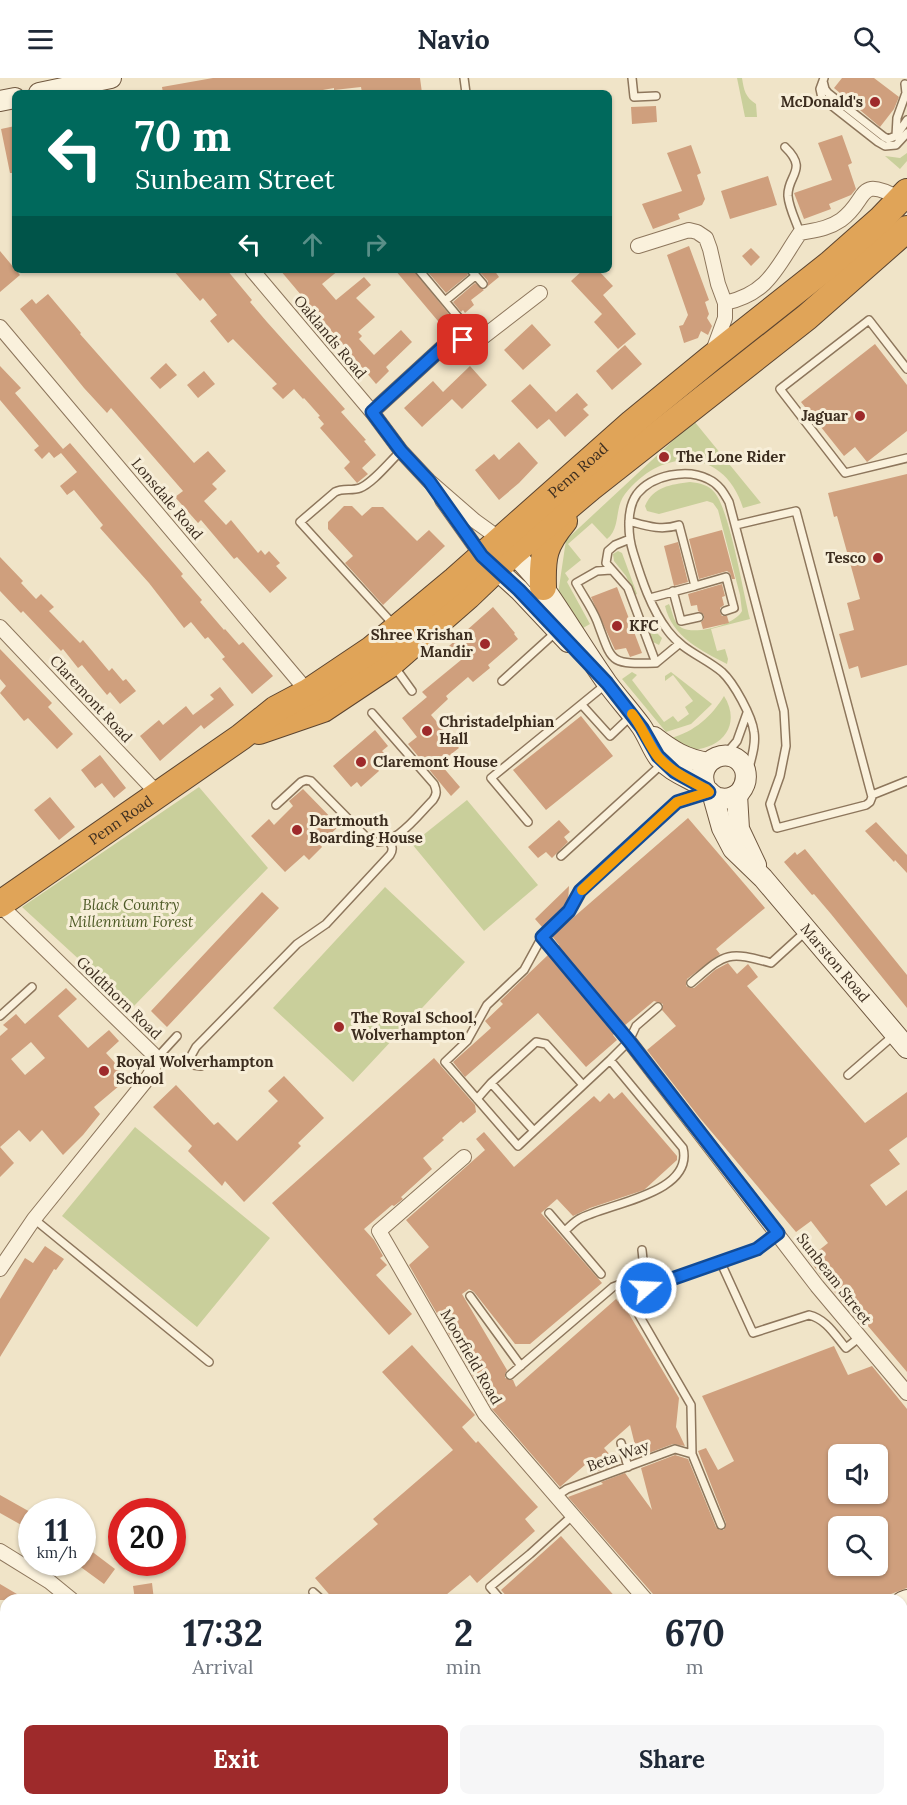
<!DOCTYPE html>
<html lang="en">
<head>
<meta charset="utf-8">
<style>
	:root { --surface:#fff; --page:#f6f6f7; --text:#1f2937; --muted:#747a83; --accent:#9e2a2b }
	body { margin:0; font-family:Lora,serif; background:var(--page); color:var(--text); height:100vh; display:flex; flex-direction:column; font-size:22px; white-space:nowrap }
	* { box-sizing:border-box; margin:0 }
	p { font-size:20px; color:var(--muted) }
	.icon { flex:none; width:33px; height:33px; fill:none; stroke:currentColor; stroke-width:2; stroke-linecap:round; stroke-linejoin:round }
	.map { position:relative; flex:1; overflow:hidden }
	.sheet { position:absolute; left:0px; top:1516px; width:908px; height:212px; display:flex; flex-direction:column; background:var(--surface); border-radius:18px 18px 0 0; box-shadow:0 2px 4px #0004 }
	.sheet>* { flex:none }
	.guide { position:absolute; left:12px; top:12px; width:600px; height:183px; border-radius:9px; box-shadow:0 2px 4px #0004; background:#00695c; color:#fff; overflow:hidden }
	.tools { position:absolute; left:828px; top:1366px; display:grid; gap:12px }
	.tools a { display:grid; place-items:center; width:60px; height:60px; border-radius:9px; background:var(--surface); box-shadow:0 2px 4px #0004; font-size:30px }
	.speed { position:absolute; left:18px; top:1420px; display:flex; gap:12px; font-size:30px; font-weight:700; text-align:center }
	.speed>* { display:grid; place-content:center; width:78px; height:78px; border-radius:50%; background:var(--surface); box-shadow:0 2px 4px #0004; line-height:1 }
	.speed small { font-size:15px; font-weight:400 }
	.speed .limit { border:9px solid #d22; background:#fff; color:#111 }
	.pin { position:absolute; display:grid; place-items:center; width:51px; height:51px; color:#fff; margin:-26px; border-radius:12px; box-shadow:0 3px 9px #0006 }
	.me { position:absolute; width:66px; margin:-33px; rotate:71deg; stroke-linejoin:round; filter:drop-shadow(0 0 4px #0008) }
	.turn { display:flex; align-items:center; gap:21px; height:126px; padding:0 24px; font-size:27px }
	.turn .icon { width:78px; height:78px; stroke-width:2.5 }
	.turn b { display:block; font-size:42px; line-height:51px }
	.lanes { display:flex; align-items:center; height:57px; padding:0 24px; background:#0003; justify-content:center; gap:30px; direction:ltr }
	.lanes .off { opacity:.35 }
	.eta { display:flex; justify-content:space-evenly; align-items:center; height:102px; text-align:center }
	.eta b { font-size:36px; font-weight:700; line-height:42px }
	.primary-button { display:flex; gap:12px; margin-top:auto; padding:12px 24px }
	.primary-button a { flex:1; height:69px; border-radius:9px; background:var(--accent); color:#fff; font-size:24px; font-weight:700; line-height:69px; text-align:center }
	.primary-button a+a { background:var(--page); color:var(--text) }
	header { display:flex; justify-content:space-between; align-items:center; height:78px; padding:0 24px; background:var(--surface); font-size:27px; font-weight:700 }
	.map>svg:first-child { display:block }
	.green { fill:#c9cf9b }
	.building { fill:#cf9f7d; fill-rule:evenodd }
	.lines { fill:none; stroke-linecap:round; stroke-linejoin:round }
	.lane-casing { stroke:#8d765c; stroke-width:10 }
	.street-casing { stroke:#8d765c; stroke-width:16 }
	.secondary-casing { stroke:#6f573f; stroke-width:22 }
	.highway-casing { stroke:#5b4430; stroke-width:28 }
	.lane { stroke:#faf1dc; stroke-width:7 }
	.street { stroke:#faf1dc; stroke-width:14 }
	.secondary { stroke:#faf1dc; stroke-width:20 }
	.highway { stroke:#e0a458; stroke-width:26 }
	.route-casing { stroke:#114b97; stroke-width:15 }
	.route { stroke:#1a73e8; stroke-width:10 }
	.slow { stroke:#f59e0b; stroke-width:10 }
	.poi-dot { fill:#9e2a2b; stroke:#f7eed8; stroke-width:2 }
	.labels { text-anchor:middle; stroke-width:6; stroke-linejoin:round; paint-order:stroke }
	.poi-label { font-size:15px; font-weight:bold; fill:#3d2e20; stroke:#f7eed8; text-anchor:start }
	.street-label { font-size:15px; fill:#3d2e20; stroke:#f7eed8 }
	.park-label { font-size:15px; font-style:italic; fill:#4d5a26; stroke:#f7eed8 }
</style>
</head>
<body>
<header><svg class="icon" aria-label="menu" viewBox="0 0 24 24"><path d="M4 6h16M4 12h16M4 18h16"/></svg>Navio<svg class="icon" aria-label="search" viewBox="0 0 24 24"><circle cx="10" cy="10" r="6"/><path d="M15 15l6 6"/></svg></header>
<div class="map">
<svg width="907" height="1727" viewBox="0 0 907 1727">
	<rect width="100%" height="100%" fill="#f0e4c8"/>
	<!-- green -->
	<path class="green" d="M737,0H742C744,12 745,19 756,26L757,39H745Z
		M907,75V83L900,91L885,78L900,80Z
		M694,343L761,425L743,430C724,369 662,369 625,416C614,430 621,450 607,461L592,445L568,466L581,482L565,495L569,501L567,504L590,546L583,550L558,516L566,462Z
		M690,404C700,405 709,407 715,415C730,434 743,514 750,541L711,551L717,573L725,571L728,581L727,586C702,573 672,559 665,528L669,526C673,534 673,545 682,550C696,557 735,547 742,533L740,517L718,432L713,425L707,423L659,436L647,433L645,428C654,408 670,407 690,404Z
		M618,473L622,475L637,516L635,517L626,498L614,483L613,476Z
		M648,546L662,560L659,567L653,564L646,547Z
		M632,594L637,597L632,602L664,644L673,638L678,644L689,636L685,629L693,623L673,597L665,603V598L671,594L712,626L691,646L666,654L622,601Z
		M724,618C736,637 732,657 712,667C705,670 695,673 688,670C682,669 676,663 671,660C694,654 712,638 724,618Z
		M199,709L268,790L132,930L22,829Z
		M467,722L538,807L484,853L412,766Z
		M385,809L465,884L353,1004L273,930Z
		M135,1049L270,1160L197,1249L62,1138Z"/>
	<!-- building -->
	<path class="building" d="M213,0H420L422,15H362L361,9L334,12V10L306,15H163L162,9Z
		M842,0H874L899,19L894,31L880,49L834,10Z
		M656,28L657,44L632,46L631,29Z
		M15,48V95H10L1,51Z
		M842,57L852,85L848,87L856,111L851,117L829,126L831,131L804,141L794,115L832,102L818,65Z
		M691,67L701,95L697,97L705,121L702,127L678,136L680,141L653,151L642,126L682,113L667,75Z
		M768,98L777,127L730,141L721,113Z
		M689,168L709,222L705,224L709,236L707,240L712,248L708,257L701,253L698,260L684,265L679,248L683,247L688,237L667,177Z
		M751,170L760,179L751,188L742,178Z
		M0,173L20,197L0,214Z
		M173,192H227L252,222L250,224L267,244L345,331L341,334L366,362L364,363L376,377L362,390L368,396L357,405L344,390L350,384L320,350L324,346L318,339L320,338L304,320L303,321L294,311L283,321L272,310L277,306L233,261L228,265L210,243L217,237L203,220L200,223Z
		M280,192H339L322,206L336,222L364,199L371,207L356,220L375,239L358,254L362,258L359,261L374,277L401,252L412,264L386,289L389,293L376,306Z
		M395,192H413L453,241L443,249Z
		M426,192H465L468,197L446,215Z
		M478,192H494L499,199L488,208V203Z
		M583,192H598L613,208L603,217L636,256L618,271L594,244L602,236L571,203Z
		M475,205L484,212L471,222L474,227L465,235L463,232L461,234L453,224Z
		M48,216L81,255L80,256L194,385L208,373L226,393L212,406L217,411L204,423L226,447L231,442L258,475L261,472L265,477L269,473L280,485L276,488L287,500L270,515L237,479L234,481L201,442L198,445L175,419L183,413L111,330L107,335L84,310L20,231L32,221L36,226Z
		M532,246L551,267L523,292L504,272Z
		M875,266L907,307V353L867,384L855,369L844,378L801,324Z
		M625,267L642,286L612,312L596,293Z
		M166,285L177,297L160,311L150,300Z
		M0,288L21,310L15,315L63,371L70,365L183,496L181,498L202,522L200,524L224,552L225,551L239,567L243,564L273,598L252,616L222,581L225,579L208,559L205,561L191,544L184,550L149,505L100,450L103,447L74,412L67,417L60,408L77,394L61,375L54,380L49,374L42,381L34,372L39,368L0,322Z
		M470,288L487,307L462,331L452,321L422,349L404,330L433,303L443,314Z
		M204,293L215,306L198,320L187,307Z
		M530,306L556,334L577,315L588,327L583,331L589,337L565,359L549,341L537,351L511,323Z
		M519,364L538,385L519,405L499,422L475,392L494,376L499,382Z
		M907,396V587L861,600L858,588L849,591L839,556L854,552L847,525L860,521L837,438L834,439L828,415Z
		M344,428H352L362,438L372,429H383L417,463L429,452L445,468L383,527L345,485L353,478L328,451V444Z
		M722,452L735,501H732L730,495L727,493L699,501L689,461Z
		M678,464L688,504L674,508L664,468Z
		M0,479L23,503L21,505L36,521L41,516L54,529L49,533L80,565L83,562L109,593L112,590L123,603L126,601L136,613L120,626L110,614L107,617L82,587L78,590L63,571L61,573L23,533L21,535L0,513Z
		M722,506L725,518L722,519L724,527L720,530V534L722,538H727L729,545L703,551L701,544L704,541V537L698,533L697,527L691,528L688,516Z
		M617,509L642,575L630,579L626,570L615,572L591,519Z
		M493,529L515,555L514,556L518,561L488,587L490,590L473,604L468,599L446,618L448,621L431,637L459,670L446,680L449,683L442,688L460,709L451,718L408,666L417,659L402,640L427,619L422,614L461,582L449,568Z
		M0,571L52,625L48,629L73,656L57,671L28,640L24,643L0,615L6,608L0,601Z
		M220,609L234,627L204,651L201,647L160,683L140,658L159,642L163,647L186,628L193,637L214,621L210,617Z
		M581,638L613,678L546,732L513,692Z
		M375,652L388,668L382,673L388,679L376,689L379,693L361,709L357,704L351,709L333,688Z
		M100,677L126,710L114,720L102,705L95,710L81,692Z
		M303,711L339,748L320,766L322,769L309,782L304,777L285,794L251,758L269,741L274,747L293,728L289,723Z
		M50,719L75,749L59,762L34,732Z
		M688,740L765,830L716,871L720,876L687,901L686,908L690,910H694L715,892L728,885L737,896L748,886L758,899L747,908L865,1045L907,1014V1059L889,1072L900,1086L870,1107L886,1128L907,1112V1294L851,1228L848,1231L808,1181L828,1165L811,1143L796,1154L699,1039L647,972L676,948L662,932L663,926L654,923L624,948L557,869L559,867L552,858Z
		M559,742L570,754L564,759L568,764L552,780L546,774L538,780L528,769Z
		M876,744L907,777V795L895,782L894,784L865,753Z
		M805,771L907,897V930L831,836L814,816L812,817L784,784L795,774L797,777Z
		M569,808L568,824L565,829L544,849H542L535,841Z
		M262,814L279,830L167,949L151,933Z
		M549,876L615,955L613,957L617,962L586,989L538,935L465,999L453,984L491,950L485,943L503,926L500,923Z
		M66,910L77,921L58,938L88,970L109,952L119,963L106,975L126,997L124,999L126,1002L94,1029L100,1036L83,1057L63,1077L42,1052L30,1064L19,1052L0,1069L14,1085L0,1099V958L8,951L3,947L16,936L25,946ZM31,964L45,980L25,997L11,981Z
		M434,980L475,1027L476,1034L463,1045L461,1043L442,1060L444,1062L423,1080L432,1091L401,1119L403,1121L394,1128L392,1127L364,1151L374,1162L383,1178L380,1180L387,1187L376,1197L412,1236L389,1257L272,1125Z
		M284,998L324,1040L298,1065L301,1068L244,1124L225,1103L222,1108L188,1073L192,1068L153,1029L176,1007L214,1047L218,1044L237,1063L278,1023L268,1013Z
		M622,1014L677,1078V1082L644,1112L590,1130L573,1138L557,1121L541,1135L602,1205L530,1266H515L474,1214L469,1211L462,1216L507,1292L505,1296V1300L513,1302L516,1309L616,1221L629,1236L679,1320L676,1349L685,1368L673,1366L638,1379L630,1347L604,1370L618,1386L593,1395L586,1386L560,1409L492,1331L409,1187L429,1169L406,1142L485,1072L476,1061L484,1054L514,1089L594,1018L600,1024L609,1015L614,1021Z
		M45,1168L64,1181L56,1192L54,1191L0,1279V1221L25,1180L33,1185Z
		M412,1267L475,1337L462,1349L476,1365L478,1363L538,1429L525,1441L535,1453L477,1505L470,1497L440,1522H334L315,1500L378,1446L373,1441L453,1372L382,1294Z
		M834,1268L848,1297L872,1288L907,1331V1510L875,1522H655L653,1516L568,1419L603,1406L601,1404L625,1395L652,1432L641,1390L675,1377L688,1381L716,1449L720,1452H724L726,1445L698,1373L706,1370L718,1392L734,1383L702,1318ZM838,1377H878V1416H838ZM838,1449H878V1488H838Z
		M0,1417L32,1435V1453L0,1435Z
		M561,1458L618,1522H510L501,1512Z
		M82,1466L115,1491L104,1506L78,1487L82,1485Z
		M152,1505L154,1522H135L133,1508Z
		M0,1506L27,1522H0Z"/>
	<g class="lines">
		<!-- lane casing -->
		<g class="lane-casing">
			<path id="lane" d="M464,0L466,15
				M632,0L634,19L656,18
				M824,0L820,11L822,20L878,64L885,68L896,67L907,55
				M823,3L825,11L828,15L884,59L888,61L896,58L907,42
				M896,58L897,40L906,15L905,6
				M785,69C809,92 787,97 788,118C789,130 796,143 800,155
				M419,192L459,240L471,262
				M471,192L483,206
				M445,223L475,198
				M907,291L869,242L780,311L845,395L907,380
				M629,443C647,448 661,453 679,447L695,508L650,520
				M736,447L796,433L872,719L870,724L866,727L777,750L770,726L780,698L786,668L784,633L729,424C724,415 719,406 708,401C687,390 652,397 637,416C626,431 628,458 633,474C641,500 651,531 668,553C683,573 704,579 722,594C734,605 752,638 754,654C756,666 752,678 749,690
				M630,461L615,467L608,473L606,485L628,510L656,585L679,566
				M611,492L597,493L576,505C583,518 592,530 597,543C613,586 609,586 656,585
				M695,508L726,499L734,530L725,533
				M673,513L681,543L699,539
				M393,546L300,444L335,414C343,410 352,413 360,410C373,405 390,383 401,373
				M394,588L412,613
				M502,603L556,554
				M582,627L610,658L630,639
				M726,676L737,663L747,635
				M872,717L907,703
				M276,727L301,704L306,702L311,703L370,763C395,770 417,738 433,722C437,716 437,713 434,706L372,635
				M528,744L491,700L605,607
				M561,778L662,686
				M542,859L524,892L487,927L467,963L445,984L518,1068L610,982L629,963L636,948L658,929
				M691,905C725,876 726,872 771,885L805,854
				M0,938L32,909
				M629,963L542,859L569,833L581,814L677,724L706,715
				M155,982L201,988
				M155,982L177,958
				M187,985L196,969L297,866L326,846L390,777C394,771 392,768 388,762
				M848,997L893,958
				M491,1005L534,1053
				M477,1021L491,1005L536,964L546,966L583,1007
				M549,1135L601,1196
				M34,1141L209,1284
				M565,1153C569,1149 574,1144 579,1141C608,1125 694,1116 683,1070L610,982
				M642,1172L646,1210L757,1171L778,1155
				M721,1185L753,1255L809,1237C826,1241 835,1257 846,1270L860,1259
				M470,1218L521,1288
				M510,1297L613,1209L626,1204L646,1210L636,1232L691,1327L692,1376L721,1447
				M621,1365L628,1389
				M555,1419L567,1411L675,1371L692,1376
				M313,1514L322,1522
				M501,1522L490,1509L530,1476L572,1438"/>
		</g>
		<!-- street casing -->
		<g class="street-casing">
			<path id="street" d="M638,168L689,152L697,154L706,160L710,171L718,206L725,225V240L713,273
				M252,192L372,334L401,373L429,403L475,443L500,461
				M725,225C770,215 777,188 800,155C815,152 828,151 841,142C869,122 856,96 900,121
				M0,249L308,614
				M372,334L444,268L452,264L483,259L540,215
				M442,422L482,478
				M0,549L158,716
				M0,827L153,976C157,988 151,996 144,1005L34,1141L0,1191
				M629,963L817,1208L907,1315
				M464,1079L379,1153L485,1336L646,1522
				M0,1473L50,1504L72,1522
				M0,1687L6,1690
				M67,1722L77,1727
				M597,1722L602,1727
				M827,1722L832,1727
				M229,1727L235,1722"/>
		</g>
		<!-- secondary casing -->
		<g class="secondary-casing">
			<g id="secondary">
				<path d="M39,15L111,0"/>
				<path d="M0,23L15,20"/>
				<path d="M504,465C518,480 532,494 544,510C566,541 585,574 607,605C618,620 630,633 641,648C648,658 652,671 659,680C672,695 689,699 705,710C710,714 713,719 719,720C727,722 735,719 740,714C745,708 747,700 745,692C735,664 692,680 706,711"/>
				<path d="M487,483L519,512L568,564"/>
				<path d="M654,659C672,673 685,681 708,685"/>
				<path d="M737,717L739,751L756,787"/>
				<path id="s1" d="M713,718L722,750L733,771L763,800L907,970"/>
				<path d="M902,1524L907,1522"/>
				<path d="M484,1727L490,1722"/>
			</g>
		</g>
		<!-- highway casing -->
		<g class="highway-casing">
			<g id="highway">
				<path d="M543,509C542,478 544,467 564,443"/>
				<path d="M259,653L323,631L389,587L468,518L513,475L590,410L807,239L907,151"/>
				<path id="s2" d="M0,826L241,659L276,631L308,614L372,571L455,502L632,345L710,281L830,186L881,141L907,114"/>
			</g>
		</g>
		<!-- lane -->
		<use href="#lane" class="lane"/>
		<!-- street -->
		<use href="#street" class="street"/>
		<!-- secondary -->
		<use href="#secondary" class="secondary"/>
		<!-- highway -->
		<use href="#highway" class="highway"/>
	</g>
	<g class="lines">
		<!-- route casing -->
		<g class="route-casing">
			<path id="route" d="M463,262L444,268L372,334L401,373L429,403L482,478L519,512L607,605L642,650L658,678L675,694L706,711L709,714L677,724L580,813L569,833L542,859L629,963L778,1155L757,1171L646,1210"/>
		</g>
		<!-- route -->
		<use href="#route" class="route"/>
		<!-- slow -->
		<path class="slow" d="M582,812L677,724L709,714L706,711C689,702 672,694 659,680C649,668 643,650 632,636"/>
	</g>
	<!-- markers -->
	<g class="poi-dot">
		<circle cx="875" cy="24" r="6"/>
		<circle cx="860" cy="338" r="6"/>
		<circle cx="664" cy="379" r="6"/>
		<circle cx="878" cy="480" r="6"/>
		<circle cx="617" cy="548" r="6"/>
		<circle cx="485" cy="566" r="6"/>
		<circle cx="427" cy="653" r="6"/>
		<circle cx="361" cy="684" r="6"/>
		<circle cx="297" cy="752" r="6"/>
		<circle cx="339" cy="949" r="6"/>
		<circle cx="104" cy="993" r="6"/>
	</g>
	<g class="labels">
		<!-- poi labels -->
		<g class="poi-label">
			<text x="863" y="29" text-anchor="end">McDonald's</text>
			<text x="848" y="343" text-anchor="end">Jaguar</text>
			<text x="676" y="384">The Lone Rider</text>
			<text x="866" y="485" text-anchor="end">Tesco</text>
			<text x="629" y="553">KFC</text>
			<text x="473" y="562" text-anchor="end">Shree Krishan<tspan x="473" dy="17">Mandir</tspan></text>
			<text x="439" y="649">Christadelphian<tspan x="439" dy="17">Hall</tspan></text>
			<text x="373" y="689">Claremont House</text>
			<text x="309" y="748">Dartmouth<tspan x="309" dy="17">Boarding House</tspan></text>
			<text x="351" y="945">The Royal School,<tspan x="351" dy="17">Wolverhampton</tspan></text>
			<text x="116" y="989">Royal Wolverhampton<tspan x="116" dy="17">School</tspan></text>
		</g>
		<!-- street labels -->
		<g class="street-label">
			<text transform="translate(330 259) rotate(50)" y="5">Oaklands Road</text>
			<text dy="5" stroke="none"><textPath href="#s2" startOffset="724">Penn Road</textPath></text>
			<text transform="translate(167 421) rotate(50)" y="5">Lonsdale Road</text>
			<text transform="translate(91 621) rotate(47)" y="5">Claremont Road</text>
			<text dy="5" stroke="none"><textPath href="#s2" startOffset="147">Penn Road</textPath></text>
			<text dy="5" stroke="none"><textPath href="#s1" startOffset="210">Marston Road</textPath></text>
			<text transform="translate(119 920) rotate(44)" y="5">Goldthorn Road</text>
			<text transform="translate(834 1201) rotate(52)" y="5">Sunbeam Street</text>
			<text transform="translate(471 1279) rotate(60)" y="5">Moorfield Road</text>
			<text transform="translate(618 1378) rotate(-20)" y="5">Beta Way</text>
		</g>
		<!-- park labels -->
		<g class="park-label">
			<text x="131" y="832">Black Country<tspan x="131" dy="17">Millennium Forest</tspan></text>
		</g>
	</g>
</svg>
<div class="tools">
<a><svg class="icon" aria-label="sound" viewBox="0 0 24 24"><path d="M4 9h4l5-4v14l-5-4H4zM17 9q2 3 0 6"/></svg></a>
<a><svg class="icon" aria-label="search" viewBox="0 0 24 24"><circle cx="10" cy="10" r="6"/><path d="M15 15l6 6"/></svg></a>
</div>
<div class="speed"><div>11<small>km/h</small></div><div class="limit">20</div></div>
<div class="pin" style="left:463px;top:262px;background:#d93025"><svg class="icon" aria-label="arrive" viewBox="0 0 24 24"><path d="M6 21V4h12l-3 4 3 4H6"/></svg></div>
<svg class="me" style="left:646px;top:1210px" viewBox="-20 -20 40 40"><circle r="17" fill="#1a73e8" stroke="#fff" stroke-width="3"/><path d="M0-11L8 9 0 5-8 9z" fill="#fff"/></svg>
<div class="guide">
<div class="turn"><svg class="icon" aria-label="left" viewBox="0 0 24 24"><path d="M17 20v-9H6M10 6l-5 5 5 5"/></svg><div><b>70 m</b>Sunbeam Street</div></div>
<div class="lanes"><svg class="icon" aria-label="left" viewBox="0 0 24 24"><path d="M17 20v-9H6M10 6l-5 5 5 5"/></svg><svg class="icon off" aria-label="ahead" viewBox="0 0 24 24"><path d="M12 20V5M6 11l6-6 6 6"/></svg><svg class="icon off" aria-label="right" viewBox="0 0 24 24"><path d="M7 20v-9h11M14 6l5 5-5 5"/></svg></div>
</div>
<section class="sheet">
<div class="eta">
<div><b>17:32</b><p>Arrival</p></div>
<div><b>2</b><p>min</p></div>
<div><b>670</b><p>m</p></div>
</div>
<div class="primary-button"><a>Exit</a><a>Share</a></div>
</section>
</div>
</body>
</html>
